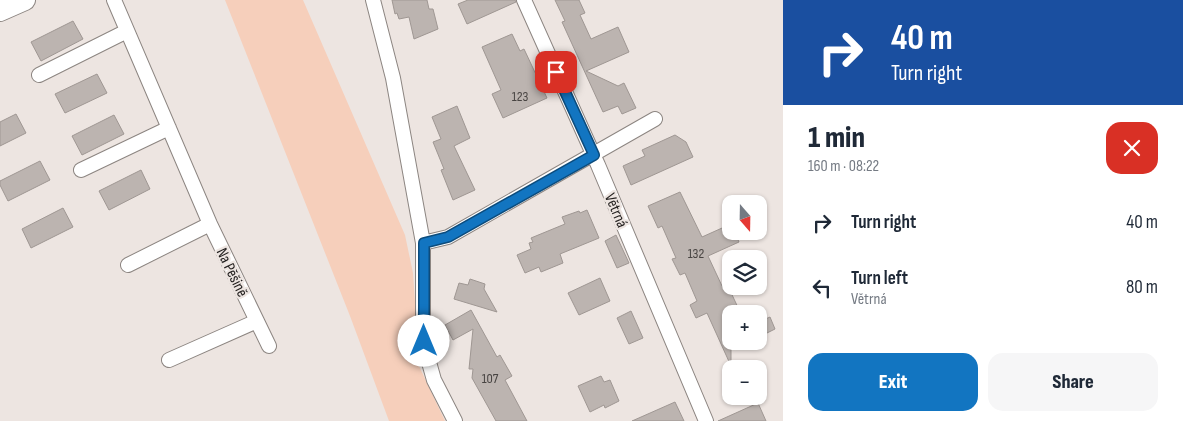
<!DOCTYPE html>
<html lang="en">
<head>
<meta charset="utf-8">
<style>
	:root { --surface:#fff; --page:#f6f6f7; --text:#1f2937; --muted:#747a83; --accent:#1275c1 }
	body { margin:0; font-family:"Sofia Sans Condensed",sans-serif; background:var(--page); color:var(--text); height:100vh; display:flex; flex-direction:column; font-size:19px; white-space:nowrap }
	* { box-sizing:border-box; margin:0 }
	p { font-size:16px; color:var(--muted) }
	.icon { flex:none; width:28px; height:28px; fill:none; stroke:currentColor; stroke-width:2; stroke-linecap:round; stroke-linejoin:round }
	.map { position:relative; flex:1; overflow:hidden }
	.panel { display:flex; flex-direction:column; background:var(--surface); width:400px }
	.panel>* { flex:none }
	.top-card { background:#1a4fa0; color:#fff; overflow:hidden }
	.needle { width:32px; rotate:160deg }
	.tools { position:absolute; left:722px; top:195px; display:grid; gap:10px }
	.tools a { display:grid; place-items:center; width:45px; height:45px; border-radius:10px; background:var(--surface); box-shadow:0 1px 4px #0004; font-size:25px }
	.pin { position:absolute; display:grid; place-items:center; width:42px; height:42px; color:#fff; margin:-21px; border-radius:10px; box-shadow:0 2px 8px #0006 }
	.me { position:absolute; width:55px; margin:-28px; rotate:0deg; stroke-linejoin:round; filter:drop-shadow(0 0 4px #0008) }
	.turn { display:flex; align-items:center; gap:18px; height:105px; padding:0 25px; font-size:22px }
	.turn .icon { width:65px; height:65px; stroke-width:2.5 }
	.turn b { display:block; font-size:35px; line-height:42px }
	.round { display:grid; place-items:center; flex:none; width:52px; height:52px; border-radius:15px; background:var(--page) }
	.summary { display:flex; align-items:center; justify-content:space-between; height:85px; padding:0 25px }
	h1 { font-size:30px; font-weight:800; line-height:38px }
	.button { display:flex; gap:10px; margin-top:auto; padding:10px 25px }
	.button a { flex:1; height:58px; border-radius:15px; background:var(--accent); color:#fff; font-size:20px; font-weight:800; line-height:58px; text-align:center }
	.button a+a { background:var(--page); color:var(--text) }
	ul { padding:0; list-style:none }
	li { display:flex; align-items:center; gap:15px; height:65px; padding:0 25px }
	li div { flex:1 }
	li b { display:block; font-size:19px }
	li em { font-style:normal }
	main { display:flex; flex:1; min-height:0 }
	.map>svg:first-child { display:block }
	.green { fill:#f6cfbb }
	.building { fill:#bcb4b0; stroke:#9f9793 }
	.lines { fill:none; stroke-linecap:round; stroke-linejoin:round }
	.street-casing { stroke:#8c8581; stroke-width:16 }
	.secondary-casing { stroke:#8c8581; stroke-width:22 }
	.street { stroke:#fff; stroke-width:14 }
	.secondary { stroke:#fff; stroke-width:20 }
	.route-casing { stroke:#0c4c7d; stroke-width:12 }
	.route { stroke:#1275c1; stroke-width:9 }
	.labels { text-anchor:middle; stroke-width:4.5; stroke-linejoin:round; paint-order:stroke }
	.number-label { font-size:14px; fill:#484442 }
	.street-label { font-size:16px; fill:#211e1d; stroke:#ede5e1 }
</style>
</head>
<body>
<main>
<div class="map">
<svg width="783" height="421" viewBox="0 0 783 421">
	<rect width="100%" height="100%" fill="#ede5e1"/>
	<!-- green -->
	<path class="green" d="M225,0H303L405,235L413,273L416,316L414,341L419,366L445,421H389L350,316Z"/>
	<!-- building -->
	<path class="building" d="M392,0H427L429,9H433L438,29L414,39L409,17L399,19L397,13L395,14Z
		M468,0H515L516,2L467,24L458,4Z
		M555,0H579L585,13L580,15L591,39L618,27L629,52L586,71L618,86L624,83L636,108L622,114L618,106L603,112L562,22L565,21Z
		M73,21L83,39L41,61L31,42Z
		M512,34L520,51L524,49L547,98L503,118L492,94L501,90L482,47Z
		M97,74L107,93L65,113L55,94Z
		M457,106L470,138L454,146L475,190L453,200L441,170L444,169L433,142L441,139L432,117Z
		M16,114L26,133L0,146V122Z
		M114,115L124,134L82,155L72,136Z
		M675,135L686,142L693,157L631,185L623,166L645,156L642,150Z
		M40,161L50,180L8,201L0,185V181Z
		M141,170L150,189L109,210L99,191Z
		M680,192L702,237L731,224V231H734L739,242L708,256L722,286L727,284L741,314H731V366L707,313L696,318L690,305L697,301L685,273L680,275L672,259L676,258L662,226L658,228L648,206Z
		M63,208L73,227L31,248L22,229Z
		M587,210L599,238L560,254L563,263L541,272L539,267L525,273L517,255L531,249L529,243L533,242L531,238L565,224L562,217L579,211L580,213Z
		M616,235L629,263L617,268L605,241Z
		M600,278L610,301L579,315L568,293Z
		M470,279L485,284L484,289L497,312L454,299L459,283L468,285Z
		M471,310L497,357L500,355L512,376L505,380L527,421H496L472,378L473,369H469L473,329L453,340L445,325Z
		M631,311L643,338L629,344L617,318Z
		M770,317L775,329L759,337V322Z
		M601,376L604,382L610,380L619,401L605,408L604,405L590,412L578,386Z
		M675,402L684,421H632Z
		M758,403L766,421H718Z"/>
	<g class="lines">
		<!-- street casing -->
		<g class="street-casing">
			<path id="street" d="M114,0L210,224L269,346
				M373,0L393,78L423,243V341L434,380L455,421
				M524,0L598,165L706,421
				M39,75L127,31
				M81,170L169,128
				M423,243L448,237L655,119
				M128,265L210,224
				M169,360L257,321"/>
		</g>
		<!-- secondary casing -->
		<g class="secondary-casing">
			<path id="secondary" d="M0,11L25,0"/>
		</g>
		<!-- street -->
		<use href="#street" class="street"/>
		<!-- secondary -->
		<use href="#secondary" class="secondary"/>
	</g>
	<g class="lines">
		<!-- route casing -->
		<g class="route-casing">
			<path id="route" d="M424,341V243L448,237L594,155L556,72"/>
		</g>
		<!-- route -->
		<use href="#route" class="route"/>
	</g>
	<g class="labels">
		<!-- number labels -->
		<g class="number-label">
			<text x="520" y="101">123</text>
			<text x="696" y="258">132</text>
			<text x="490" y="383">107</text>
		</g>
		<!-- street labels -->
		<g class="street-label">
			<text transform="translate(617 210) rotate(67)" y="6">Větrná</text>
			<text transform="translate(233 272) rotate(64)" y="6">Na Pěšině</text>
		</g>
	</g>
</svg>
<div class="tools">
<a><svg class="needle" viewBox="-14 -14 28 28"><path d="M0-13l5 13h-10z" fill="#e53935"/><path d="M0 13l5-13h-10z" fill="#747a83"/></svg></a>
<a><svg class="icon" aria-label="layers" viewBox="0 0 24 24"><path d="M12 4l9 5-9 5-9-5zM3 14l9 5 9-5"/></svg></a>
<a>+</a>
<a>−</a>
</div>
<div class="pin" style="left:556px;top:72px;background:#d93025"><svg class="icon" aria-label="arrive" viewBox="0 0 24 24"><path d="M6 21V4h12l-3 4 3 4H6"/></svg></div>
<svg class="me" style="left:424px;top:341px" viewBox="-20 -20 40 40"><circle r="19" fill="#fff"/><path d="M0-13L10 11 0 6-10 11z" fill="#1275c1"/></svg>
</div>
<section class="panel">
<div class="top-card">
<div class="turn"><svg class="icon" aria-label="right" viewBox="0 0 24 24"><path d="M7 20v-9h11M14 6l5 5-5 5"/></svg><div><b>40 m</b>Turn right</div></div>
</div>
<div class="summary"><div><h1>1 min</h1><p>160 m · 08:22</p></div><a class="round" style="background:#d93025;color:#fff"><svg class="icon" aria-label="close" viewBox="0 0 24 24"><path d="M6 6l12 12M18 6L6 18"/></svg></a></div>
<ul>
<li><svg class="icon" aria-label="right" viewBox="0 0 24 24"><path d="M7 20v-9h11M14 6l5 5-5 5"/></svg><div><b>Turn right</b></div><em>40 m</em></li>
<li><svg class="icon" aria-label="left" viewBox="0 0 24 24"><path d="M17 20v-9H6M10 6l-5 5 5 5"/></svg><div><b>Turn left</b><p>Větrná</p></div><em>80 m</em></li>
</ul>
<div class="button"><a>Exit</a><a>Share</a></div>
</section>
</main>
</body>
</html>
